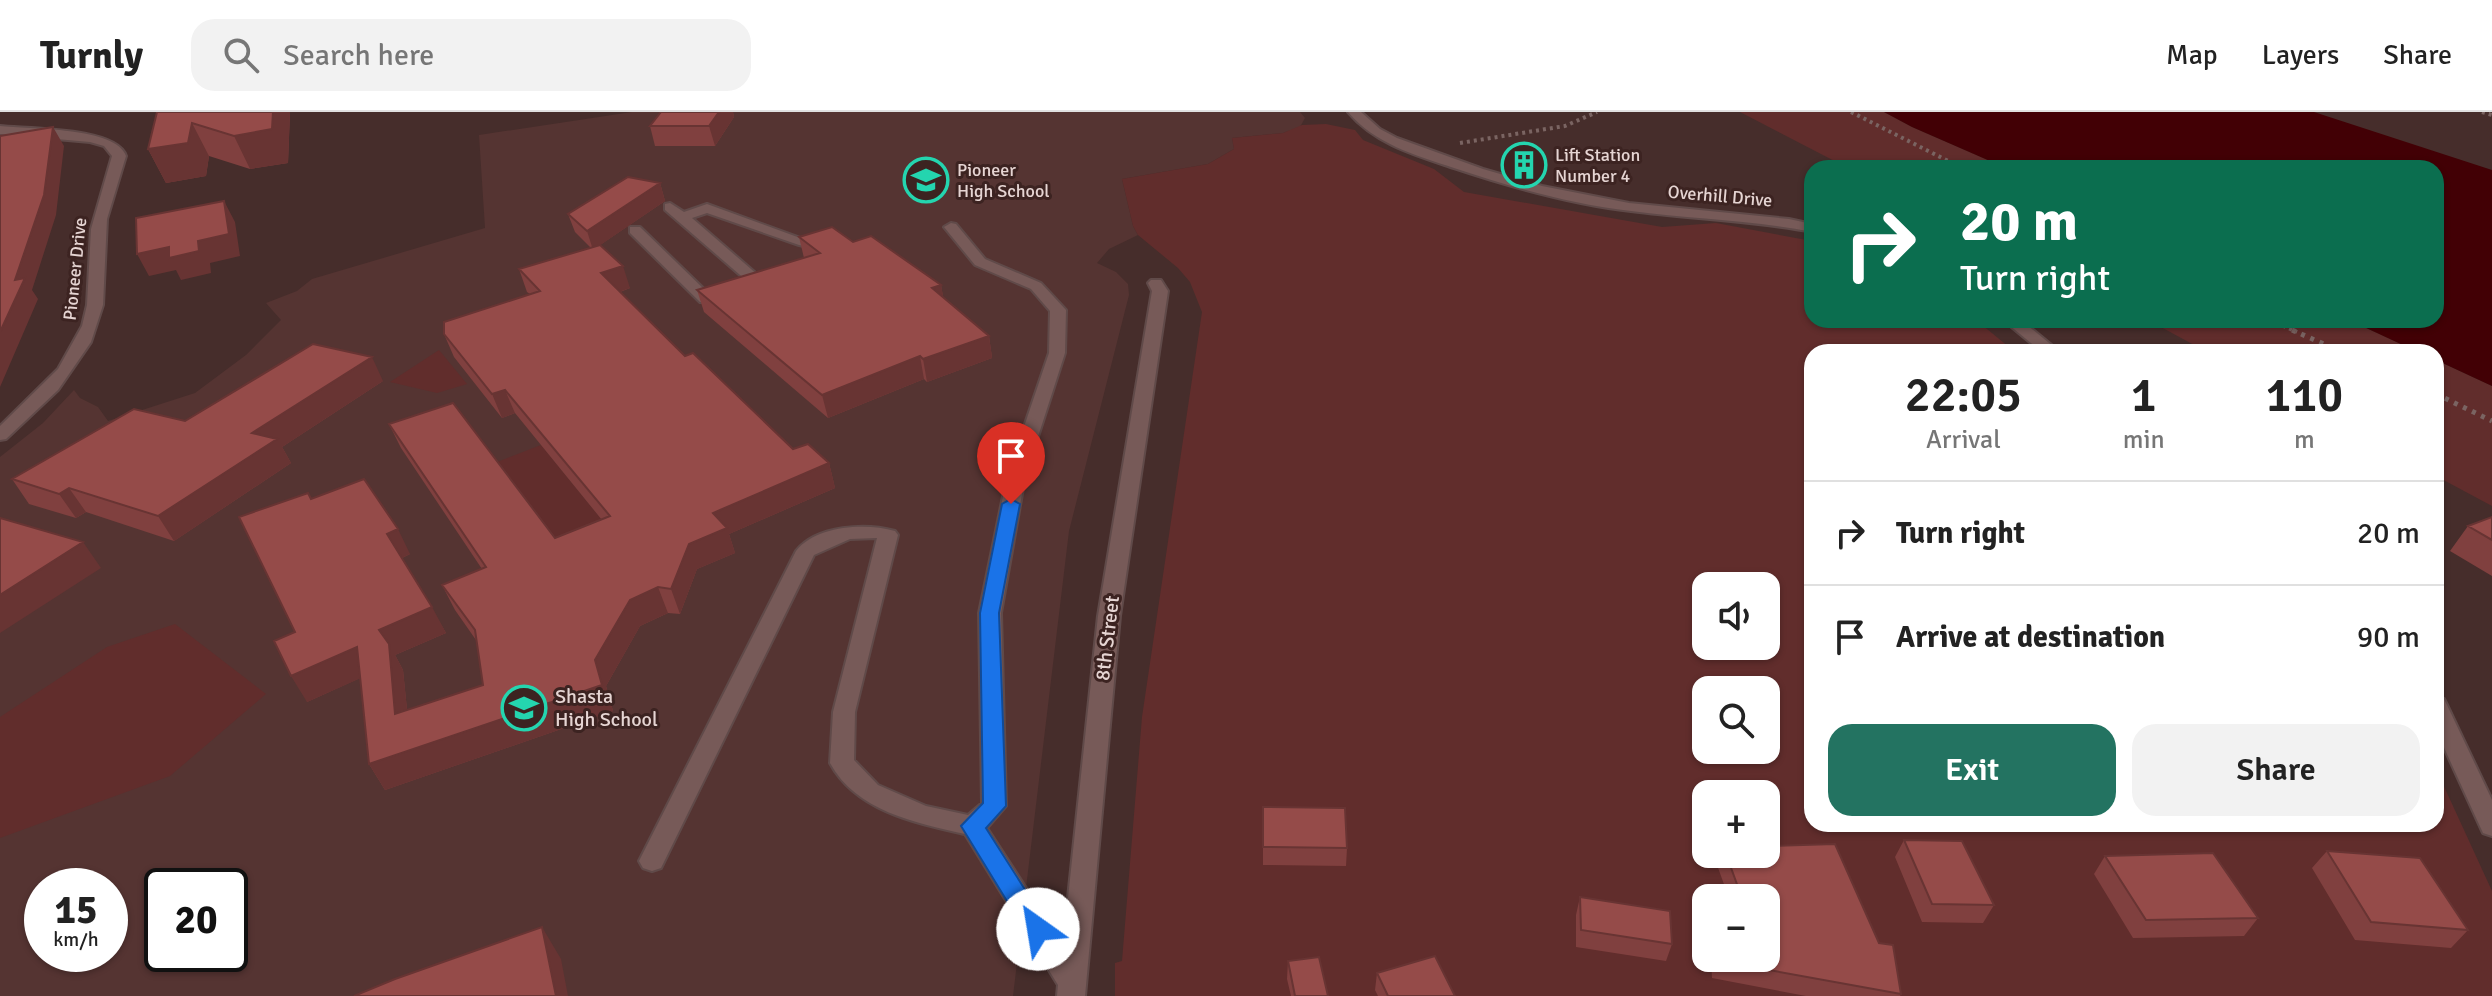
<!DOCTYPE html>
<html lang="en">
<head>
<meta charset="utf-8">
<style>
	:root { --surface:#fff; --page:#f2f2f2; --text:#222; --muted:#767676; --line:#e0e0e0; --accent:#237361 }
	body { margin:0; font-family:Signika,sans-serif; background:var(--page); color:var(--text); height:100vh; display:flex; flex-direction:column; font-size:30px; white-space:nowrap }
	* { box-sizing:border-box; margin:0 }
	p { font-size:26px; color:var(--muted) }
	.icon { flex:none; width:44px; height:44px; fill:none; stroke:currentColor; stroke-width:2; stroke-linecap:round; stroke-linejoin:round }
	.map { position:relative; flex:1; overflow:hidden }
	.panel { position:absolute; left:1804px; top:232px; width:640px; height:488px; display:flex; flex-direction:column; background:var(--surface); border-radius:24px; box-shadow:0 2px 6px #0004 }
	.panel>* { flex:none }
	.banner { position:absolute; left:1804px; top:48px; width:640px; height:168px; border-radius:24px; box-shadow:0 2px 6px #0004; background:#0b6e4f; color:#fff; overflow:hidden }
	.buttons { position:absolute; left:1692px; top:460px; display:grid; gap:16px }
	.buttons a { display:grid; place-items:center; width:88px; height:88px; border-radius:16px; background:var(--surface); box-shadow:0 2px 6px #0004; font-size:40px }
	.speed { position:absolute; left:24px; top:756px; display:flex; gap:16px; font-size:40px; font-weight:700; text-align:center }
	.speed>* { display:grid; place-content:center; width:104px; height:104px; border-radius:50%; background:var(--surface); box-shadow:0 2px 6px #0004; line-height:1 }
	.speed small { font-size:20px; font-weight:400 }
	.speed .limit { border:4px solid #111; border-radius:12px; background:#fff; color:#111 }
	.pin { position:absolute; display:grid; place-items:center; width:68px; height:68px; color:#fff; margin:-82px -34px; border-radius:50% 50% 50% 0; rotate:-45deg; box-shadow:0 0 8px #0007 }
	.pin .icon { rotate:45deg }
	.me { position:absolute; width:88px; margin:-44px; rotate:328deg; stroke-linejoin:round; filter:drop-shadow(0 0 6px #0008) }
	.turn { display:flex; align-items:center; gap:28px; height:168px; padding:0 24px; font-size:36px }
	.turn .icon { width:104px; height:104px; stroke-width:2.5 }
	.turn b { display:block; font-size:56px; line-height:68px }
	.eta { display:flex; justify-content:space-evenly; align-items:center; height:136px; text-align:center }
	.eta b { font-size:48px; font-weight:600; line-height:56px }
	.action { display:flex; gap:16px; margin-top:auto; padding:16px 24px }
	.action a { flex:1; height:92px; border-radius:24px; background:var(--accent); color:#fff; font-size:32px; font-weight:600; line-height:92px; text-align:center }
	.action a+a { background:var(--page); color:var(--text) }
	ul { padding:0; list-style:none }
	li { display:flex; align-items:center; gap:24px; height:104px; padding:0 24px; border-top:2px solid var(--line) }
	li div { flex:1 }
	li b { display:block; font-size:30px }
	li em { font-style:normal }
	header { display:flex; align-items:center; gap:48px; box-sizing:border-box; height:112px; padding:0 40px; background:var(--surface); border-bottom:2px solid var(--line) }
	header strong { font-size:38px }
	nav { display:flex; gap:44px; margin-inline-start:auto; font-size:28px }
	.search { width:560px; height:72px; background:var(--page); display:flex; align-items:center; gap:20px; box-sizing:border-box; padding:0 28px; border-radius:24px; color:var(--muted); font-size:30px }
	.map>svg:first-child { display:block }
	.built { fill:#553432; fill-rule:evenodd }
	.green { fill:#612d2c; fill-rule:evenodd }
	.water { fill:#420005 }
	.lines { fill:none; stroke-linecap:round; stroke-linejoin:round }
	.minor-casing { stroke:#604a49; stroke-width:4 }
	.path-far1 { stroke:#7a6462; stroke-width:4; stroke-dasharray:3 4; stroke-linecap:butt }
	.path { stroke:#7a6462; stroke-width:5; stroke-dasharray:4 6; stroke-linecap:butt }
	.minor { fill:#775a58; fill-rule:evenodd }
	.wall { fill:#80403f }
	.shaded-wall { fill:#683433 }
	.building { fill:#954b49; stroke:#683433; stroke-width:2 }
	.route { fill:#1a73e8; stroke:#114b97; stroke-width:2 }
	.labels { text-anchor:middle; stroke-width:6; stroke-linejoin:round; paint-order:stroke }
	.far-poi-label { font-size:18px; fill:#e6d5d3; stroke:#3c2321; text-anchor:start }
	.far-street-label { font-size:18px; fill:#e6d5d3; stroke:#3c2321 }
	.street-label { font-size:20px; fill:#e6d5d3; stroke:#3c2321 }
	.poi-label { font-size:20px; fill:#e6d5d3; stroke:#3c2321; text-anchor:start }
</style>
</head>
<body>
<header>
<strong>Turnly</strong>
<div class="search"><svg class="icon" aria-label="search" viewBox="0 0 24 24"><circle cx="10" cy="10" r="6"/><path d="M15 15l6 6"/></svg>Search here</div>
<nav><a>Map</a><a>Layers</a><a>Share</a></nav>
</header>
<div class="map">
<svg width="2492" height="884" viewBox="0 0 2492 884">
	<rect width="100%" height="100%" fill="#462d2b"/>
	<!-- built -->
	<path class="built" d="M632,0H1300L1305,6L1300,15L1283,21L1232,26L1234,37L1208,52L1122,67L1133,114L1138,123L1109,137L1097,151L1116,160L1128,172L1129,183L1069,419L1013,884H0V345L43,311L74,278L80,286L98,295L108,309L195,281L246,243L281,208L266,191L297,179L312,167L485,116L479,23ZM42,774H110V842H42ZM162,774H230V842H162Z"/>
	<!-- green -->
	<path class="green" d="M1740,0H1884L1912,15L2006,56H1848Z
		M1326,12L1355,18L1363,28L1434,57L1464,80L1662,115L1716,111L1812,129V208H1976L2015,240H1812V712H2436V657L2492,779V884H1115V851L1122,849L1142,605L1202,200L1190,170L1178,156L1138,123L1133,114L1122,67L1208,52L1234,37L1232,26L1283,21L1302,13ZM1706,474H1766V534H1706ZM1706,578H1766V638H1706ZM1706,682H1766V742H1706ZM1706,786H1766V846H1706Z
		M2148,208H2349L2418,240H2207Z
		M439,238L467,272L437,281L390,270Z
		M2436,248L2492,274V394L2436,364Z
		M541,333L619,429L559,449L492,352Z
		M175,512L266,582L170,664L0,726V605L107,535Z"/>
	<!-- water -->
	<path class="water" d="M1884,0H2314L2492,58V274L2436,248V240H2418L2349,208H2436V56H2006L1912,15Z"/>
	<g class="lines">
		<!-- minor casing -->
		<g class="minor-casing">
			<path id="minor" d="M1348,0H1361L1380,17L1397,26L1483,57L1542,74L1629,91L1789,107L1812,112V120C1752,108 1691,107 1631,99C1570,92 1511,75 1454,56C1415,43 1375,32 1348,0Z
				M0,14C28,17 117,15 126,44L107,107L103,193L91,230L58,278L6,327L0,328V314L58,257L82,214L87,193L91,117L112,44L104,34L90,30L0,22Z
				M670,91L684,100L707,92L811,130L804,134L799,133L707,101L692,106L766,170L710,190H700L630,121V115H640L708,181L747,169L665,98V92Z
				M951,111L956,112L985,147L1041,171L1066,198L1065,241L1025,365L1001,501L1006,694L987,716L1063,833L1098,504L1152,179L1148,171L1151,168H1161L1168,179L1120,504L1085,884H1057L1058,873L965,722C916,711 856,699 830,651L833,600L877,426L850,427L814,443L661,756L652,759L643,756L639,749L796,439C817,413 866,411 895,419L898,423L855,600L854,648L878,673L926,694L968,703L982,691L979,501L1007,365L1049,241L1050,199L1031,177L975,153L944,115Z
				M2003,208H2021L2060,240H2042Z
				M2436,585L2444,587L2447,593L2492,688V724L2483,721L2436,618Z"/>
		</g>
		<!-- path-far1 -->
		<path class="path-far1" d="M1851,0L1962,56
			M2482,0L2492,3
			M1460,31L1565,14L1597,0
			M2270,208L2297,220"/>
		<!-- path -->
		<path class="path" d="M2292,218L2342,240
			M2436,282L2492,309"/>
		<!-- minor -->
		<use href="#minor" class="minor"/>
	</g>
	<!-- wall -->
	<path class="wall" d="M157,0H290L288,51L250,57L209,44L206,64L166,71L148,37Z
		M661,0H733L734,5L715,34H655L650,14Z
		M660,71L665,89L600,133L630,176L620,180L685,244L793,337L829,351L835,376L729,422L735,441L697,457L680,502L668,501L640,514L606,574L613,599L385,678L369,652L360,566L307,590L295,520L308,381L312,387L410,442L402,446L446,521L395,543L403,558L407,598L483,573L476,528L455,498L442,473L482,457L401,336L389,312L555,426L602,408L515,301L502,306L454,245L444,222L530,182L527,180L519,157L591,136L575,120L568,102Z
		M799,125L853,130L941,173L943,185L989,224L992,246L927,270L924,267L828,306L704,200L697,178L804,146Z
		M383,269L282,335L291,351L174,429L86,400L76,406L29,392L12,367L185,309Z
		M2492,405V464L2450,439L2468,414Z
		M1263,695L1347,736L1346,754L1263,753Z
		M1904,728L1994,793L1983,811L1922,810L1895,745Z
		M2327,739L2468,818L2451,836L2355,828L2312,756Z
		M1720,742H1766L1901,882L1900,884H1806L1712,866L1711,846H1766V786H1729L1717,753Z
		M2105,744L2258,806L2244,824L2133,826L2094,762Z
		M1580,785L1672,832L1666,849L1576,835V803Z
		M1288,849L1328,884H1291L1287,867Z
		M1377,861L1455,884H1378L1375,878Z"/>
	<!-- shaded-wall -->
	<path class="shaded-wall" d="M273,0H290L288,51L250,57L234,24Z
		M719,0H733L734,5L715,34L709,14Z
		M192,11L209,44L206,64L166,71L148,37Z
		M53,15L64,34L56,103L32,178L38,187L0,275V220Z
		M660,71L665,89L593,138L587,119Z
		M224,89L235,110L240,144L210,151L211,161L181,168L176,158L149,164L137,142L198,129Z
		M623,154L630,176L608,184L601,161Z
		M941,173L945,194L932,176Z
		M989,224L992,246L927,270L923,247Z
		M920,244L924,267L828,306L822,283Z
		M372,245L383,269L282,335L291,351L174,429L158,404L252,321Z
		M505,278L515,301L502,306L492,282Z
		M829,351L835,376L729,422L735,441L697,457L680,502L671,477L689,432L713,401Z
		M69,376L86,400L76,406L59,382Z
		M398,417L410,442L400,447L387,422Z
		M83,430L101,456L0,521V483Z
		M658,475L668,501L640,514L606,574L613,599L385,678L369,652L595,548L630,488Z
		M432,495L446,521L395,543L403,558L410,627L395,602L379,518Z
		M357,535L372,561L307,590L291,564Z
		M542,815L561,847L568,884H556Z"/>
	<!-- building -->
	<path class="building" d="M157,0H273L272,17L234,24L192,11L188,31L148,37Z
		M661,0H719L709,14H650Z
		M53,15L44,83L15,168L25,166L0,220V24Z
		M628,65L660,71L587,119L568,102Z
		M224,89L229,122L198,129L199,139L169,146V135L137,142L136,106Z
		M832,115L853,130L871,124L941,173L932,176L989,224L923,247L920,244L822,283L697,178L820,141L799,125Z
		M600,133L623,154L601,161L685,244L693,241L793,337L808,332L829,351L713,401L727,416L689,432L671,477L658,475L630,488L595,548L602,573L369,652L357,535L291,564L274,529L295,520L239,405L308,381L311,387L364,367L398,417L387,422L432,495L379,518L389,532L395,602L483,573L475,518L442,473L486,455L389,312L453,291L555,426L610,404L505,278L492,282L444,222V210L540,179L519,157Z
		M313,232L372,245L252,321L277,327L158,404L69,376L59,382L12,367L134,297L185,309Z
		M2492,405V428L2468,414Z
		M0,406L83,430L0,483Z
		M1263,695L1345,696L1347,736L1263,735Z
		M1904,728L1962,729L1994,793L1932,792Z
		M1835,732L1879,831L1893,833L1901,882L1719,849V846H1766V786H1742L1726,742H1766V734Z
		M2327,739L2420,746L2468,818L2371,810Z
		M2213,741L2258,806L2146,808L2105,744Z
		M1580,785L1670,799L1672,832L1581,818Z
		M542,815L556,884H354L395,867Z
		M1435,844L1455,884H1388L1377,861Z
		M1319,845L1328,884H1295L1288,849Z"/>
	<!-- route -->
	<path class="route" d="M1011,387L1020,392L999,501L1006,694L986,716L1050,817L1047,825L1038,828L1029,825L961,714L983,691L980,501L1002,392Z"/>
	<!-- icons -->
	<defs>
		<g id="building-ring" transform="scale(2.3)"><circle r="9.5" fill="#3c2321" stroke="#24d5af" stroke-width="1.5"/><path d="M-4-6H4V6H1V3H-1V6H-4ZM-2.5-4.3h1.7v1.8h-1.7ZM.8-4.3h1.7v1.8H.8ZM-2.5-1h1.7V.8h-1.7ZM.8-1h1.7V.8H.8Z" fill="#24d5af"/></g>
		<g id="school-ring" transform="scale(2.3)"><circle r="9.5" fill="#3c2321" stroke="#24d5af" stroke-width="1.5"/><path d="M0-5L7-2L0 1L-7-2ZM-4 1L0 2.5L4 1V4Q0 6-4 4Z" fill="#24d5af"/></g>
	</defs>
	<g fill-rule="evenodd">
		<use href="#building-ring" x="1524" y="53"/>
		<use href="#school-ring" x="926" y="68"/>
		<use href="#school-ring" x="524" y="596"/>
	</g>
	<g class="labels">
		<!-- far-poi labels -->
		<g class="far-poi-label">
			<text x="1555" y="49">Lift Station<tspan x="1555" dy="21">Number 4</tspan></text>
			<text x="957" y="64">Pioneer<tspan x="957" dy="21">High School</tspan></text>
		</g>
		<!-- far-street labels -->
		<g class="far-street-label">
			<text transform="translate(1720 84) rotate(5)" y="6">Overhill Drive</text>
			<text transform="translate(75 157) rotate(-84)" y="6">Pioneer Drive</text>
		</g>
		<!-- street labels -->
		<g class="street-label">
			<text transform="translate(1107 526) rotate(-83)" y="7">8th Street</text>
		</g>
		<!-- poi labels -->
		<g class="poi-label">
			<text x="555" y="591">Shasta<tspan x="555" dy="23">High School</tspan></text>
		</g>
	</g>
</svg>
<div class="buttons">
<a><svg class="icon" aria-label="sound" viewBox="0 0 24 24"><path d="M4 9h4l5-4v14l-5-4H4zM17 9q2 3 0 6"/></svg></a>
<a><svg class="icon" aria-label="search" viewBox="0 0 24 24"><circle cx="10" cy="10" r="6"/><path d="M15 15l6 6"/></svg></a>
<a>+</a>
<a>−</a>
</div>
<div class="speed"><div>15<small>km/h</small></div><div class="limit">20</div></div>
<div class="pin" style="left:1011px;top:392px;background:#d93025"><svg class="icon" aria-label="arrive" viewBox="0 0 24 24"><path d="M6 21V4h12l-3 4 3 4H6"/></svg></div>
<svg class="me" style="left:1038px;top:817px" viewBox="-20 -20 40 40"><circle r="19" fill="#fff"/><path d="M0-13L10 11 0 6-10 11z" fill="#1a73e8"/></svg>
<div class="banner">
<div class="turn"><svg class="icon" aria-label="right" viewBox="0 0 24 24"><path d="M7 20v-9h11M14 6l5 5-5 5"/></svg><div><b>20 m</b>Turn right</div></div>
</div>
<section class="panel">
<div class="eta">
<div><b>22:05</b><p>Arrival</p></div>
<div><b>1</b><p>min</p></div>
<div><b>110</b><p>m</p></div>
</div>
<ul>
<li><svg class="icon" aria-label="right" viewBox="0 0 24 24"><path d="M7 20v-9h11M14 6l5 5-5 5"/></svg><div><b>Turn right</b></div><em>20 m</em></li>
<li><svg class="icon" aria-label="arrive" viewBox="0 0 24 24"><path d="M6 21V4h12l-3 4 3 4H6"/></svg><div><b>Arrive at destination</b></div><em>90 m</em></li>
</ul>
<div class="action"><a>Exit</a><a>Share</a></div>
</section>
</div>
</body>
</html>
